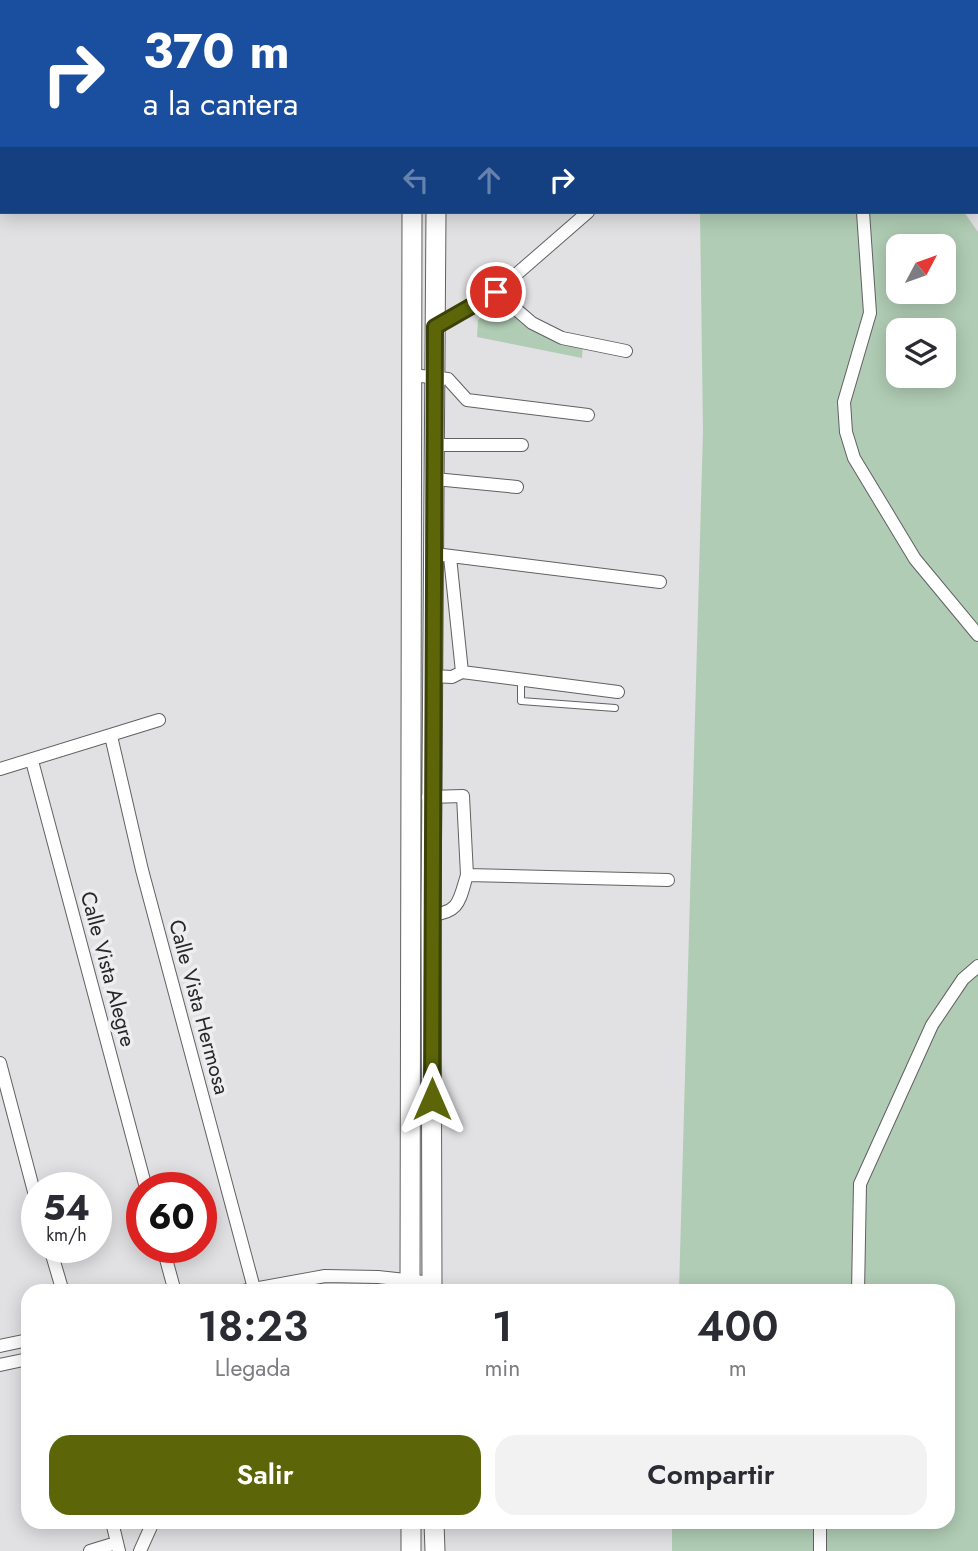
<!DOCTYPE html>
<html lang="es">
<head>
<meta charset="utf-8">
<style>
	:root { --surface:#fff; --page:#f2f2f3; --text:#2b2b33; --muted:#7c7c81; --accent:#5c6609 }
	body { margin:0; font-family:Jost,sans-serif; background:var(--page); color:var(--text); height:100vh; display:flex; flex-direction:column; font-size:26px; white-space:nowrap }
	* { box-sizing:border-box; margin:0 }
	p { font-size:23px; color:var(--muted) }
	.icon { flex:none; width:38px; height:38px; fill:none; stroke:currentColor; stroke-width:2; stroke-linecap:round; stroke-linejoin:round }
	.map { position:relative; flex:1; overflow:hidden }
	.panel { position:absolute; left:21px; top:1284px; width:934px; height:245px; display:flex; flex-direction:column; background:var(--surface); border-radius:21px; box-shadow:0 4px 18px #0003 }
	.panel>* { flex:none }
	.banner { position:absolute; left:0px; top:0px; width:978px; height:214px; box-shadow:0 4px 18px #0003; background:#1a4fa0; color:#fff; overflow:hidden }
	.needle { width:46px; rotate:49deg }
	.controls { position:absolute; left:886px; top:234px; display:grid; gap:14px }
	.controls a { display:grid; place-items:center; width:70px; height:70px; border-radius:14px; background:var(--surface); box-shadow:0 4px 18px #0003; font-size:35px }
	.speed { position:absolute; left:21px; top:1172px; display:flex; gap:14px; font-size:35px; font-weight:700; text-align:center }
	.speed>* { display:grid; place-content:center; width:91px; height:91px; border-radius:50%; background:var(--surface); box-shadow:0 4px 18px #0003; line-height:1 }
	.speed small { font-size:18px; font-weight:400 }
	.speed .limit { border:10px solid #d22; background:#fff; color:#111 }
	.pin { position:absolute; display:grid; place-items:center; width:60px; height:60px; color:#fff; margin:-30px; border:4px solid #fff; border-radius:50%; box-shadow:0 2px 7px #0007 }
	.me { position:absolute; width:77px; margin:-38px; rotate:0deg; stroke-linejoin:round; filter:drop-shadow(0 0 5px #0008) }
	.turn { display:flex; align-items:center; gap:24px; height:147px; padding:0 28px; font-size:32px }
	.turn .icon { width:91px; height:91px; stroke-width:2.5 }
	.turn b { display:block; font-size:49px; line-height:60px }
	.lanes { display:flex; align-items:center; height:66px; padding:0 28px; background:#0003; justify-content:center; gap:35px; direction:ltr }
	.lanes .off { opacity:.35 }
	.eta { display:flex; justify-content:space-evenly; align-items:center; height:119px; text-align:center }
	.eta b { font-size:42px; font-weight:600; line-height:49px }
	.cta { display:flex; gap:14px; margin-top:auto; padding:14px 28px }
	.cta a { flex:1; height:80px; border-radius:21px; background:var(--accent); color:#fff; font-size:28px; font-weight:600; line-height:80px; text-align:center }
	.cta a+a { background:var(--page); color:var(--text) }
	.map>svg:first-child { display:block }
	.green { fill:#b0ccb4; fill-rule:evenodd }
	.lines { fill:none; stroke-linecap:round; stroke-linejoin:round }
	.service-casing { stroke:#616063; stroke-width:8 }
	.minor-casing { stroke:#616063; stroke-width:14 }
	.primary-casing { stroke:#616063; stroke-width:21 }
	.service { stroke:#fff; stroke-width:6 }
	.minor { stroke:#fff; stroke-width:12 }
	.primary { stroke:#fff; stroke-width:19 }
	.route-casing { stroke:#3c4206; stroke-width:18 }
	.route { stroke:#5c6609; stroke-width:12 }
	.labels { text-anchor:middle; stroke-width:7; stroke-linejoin:round; paint-order:stroke }
	.street-label { font-size:21px; fill:#272728; stroke:#eeedf0 }
</style>
</head>
<body>
<div class="map">
<svg width="978" height="1551" viewBox="0 0 978 1551">
	<rect width="100%" height="100%" fill="#e1e0e3"/>
	<!-- green -->
	<path class="green" d="M700,212H964L978,232V1551H672V1523L948,1522V1292L679,1291L703,431ZM898,247H943V292H898ZM898,331H943V376H898Z
		M504,301L583,344L582,358L477,337L478,320Z"/>
	<g class="lines">
		<!-- service casing -->
		<g class="service-casing">
			<path id="service" d="M521,679V701L615,708"/>
		</g>
		<!-- minor casing -->
		<g class="minor-casing">
			<path id="minor" d="M56,0V2
				M340,0L341,2
				M511,0L609,2
				M813,0V2
				M919,2L920,0
				M863,212L870,313L844,402L846,432L854,458L915,559L978,635
				M496,292L532,323L562,338L626,351
				M435,327L496,292L588,212
				M412,375L448,379L467,400L588,415
				M436,445H522
				M435,479L517,487
				M435,554L660,582
				M450,557L462,672
				M433,676L452,677L462,672L618,692
				M111,736L142,870L255,1292
				M32,761L146,1188
				M0,769L159,720
				M428,797L463,796L467,875
				M431,915C460,912 459,901 467,875L668,880
				M0,1063L37,1203
				M50,1248L63,1292
				M163,1248L175,1292
				M237,1292L325,1276L378,1277L433,1283
				M858,1292L860,1184L932,1025L963,979L978,966
				M0,1346L28,1340
				M0,1365L28,1359
				M112,1522L119,1551
				M90,1551L116,1543
				M140,1551L153,1522
				M820,1551V1522"/>
		</g>
		<!-- primary casing -->
		<g class="primary-casing">
			<path id="primary" d="M403,0V2
				M433,0V2
				M410,1292L412,212
				M432,1292L431,915L436,212
				M411,1522V1551
				M434,1522L435,1551"/>
		</g>
		<!-- service -->
		<use href="#service" class="service"/>
		<!-- minor -->
		<use href="#minor" class="minor"/>
		<!-- primary -->
		<use href="#primary" class="primary"/>
	</g>
	<g class="lines">
		<!-- route casing -->
		<g class="route-casing">
			<path id="route" d="M432,1099L435,327L496,292"/>
		</g>
		<!-- route -->
		<use href="#route" class="route"/>
	</g>
	<g class="labels">
		<!-- street labels -->
		<g class="street-label">
			<text transform="translate(108 969) rotate(75)" y="7">Calle Vista Alegre</text>
			<text transform="translate(199 1007) rotate(75)" y="7">Calle Vista Hermosa</text>
		</g>
	</g>
</svg>
<div class="controls">
<a><svg class="needle" viewBox="-14 -14 28 28"><path d="M0-13l5 13h-10z" fill="#e53935"/><path d="M0 13l5-13h-10z" fill="#7c7c81"/></svg></a>
<a><svg class="icon" aria-label="layers" viewBox="0 0 24 24"><path d="M12 4l9 5-9 5-9-5zM3 14l9 5 9-5"/></svg></a>
</div>
<div class="speed"><div>54<small>km/h</small></div><div class="limit">60</div></div>
<div class="pin" style="left:496px;top:292px;background:#d93025"><svg class="icon" aria-label="arrive" viewBox="0 0 24 24"><path d="M6 21V4h12l-3 4 3 4H6"/></svg></div>
<svg class="me" style="left:432px;top:1099px" viewBox="-20 -20 40 40"><path d="M0-17L14 15 0 8-14 15z" fill="#5c6609" stroke="#fff" stroke-width="4"/></svg>
<div class="banner">
<div class="turn"><svg class="icon" aria-label="right" viewBox="0 0 24 24"><path d="M7 20v-9h11M14 6l5 5-5 5"/></svg><div><b>370 m</b>a la cantera</div></div>
<div class="lanes"><svg class="icon off" aria-label="left" viewBox="0 0 24 24"><path d="M17 20v-9H6M10 6l-5 5 5 5"/></svg><svg class="icon off" aria-label="ahead" viewBox="0 0 24 24"><path d="M12 20V5M6 11l6-6 6 6"/></svg><svg class="icon" aria-label="right" viewBox="0 0 24 24"><path d="M7 20v-9h11M14 6l5 5-5 5"/></svg></div>
</div>
<section class="panel">
<div class="eta">
<div><b>18:23</b><p>Llegada</p></div>
<div><b>1</b><p>min</p></div>
<div><b>400</b><p>m</p></div>
</div>
<div class="cta"><a>Salir</a><a>Compartir</a></div>
</section>
</div>
</body>
</html>
